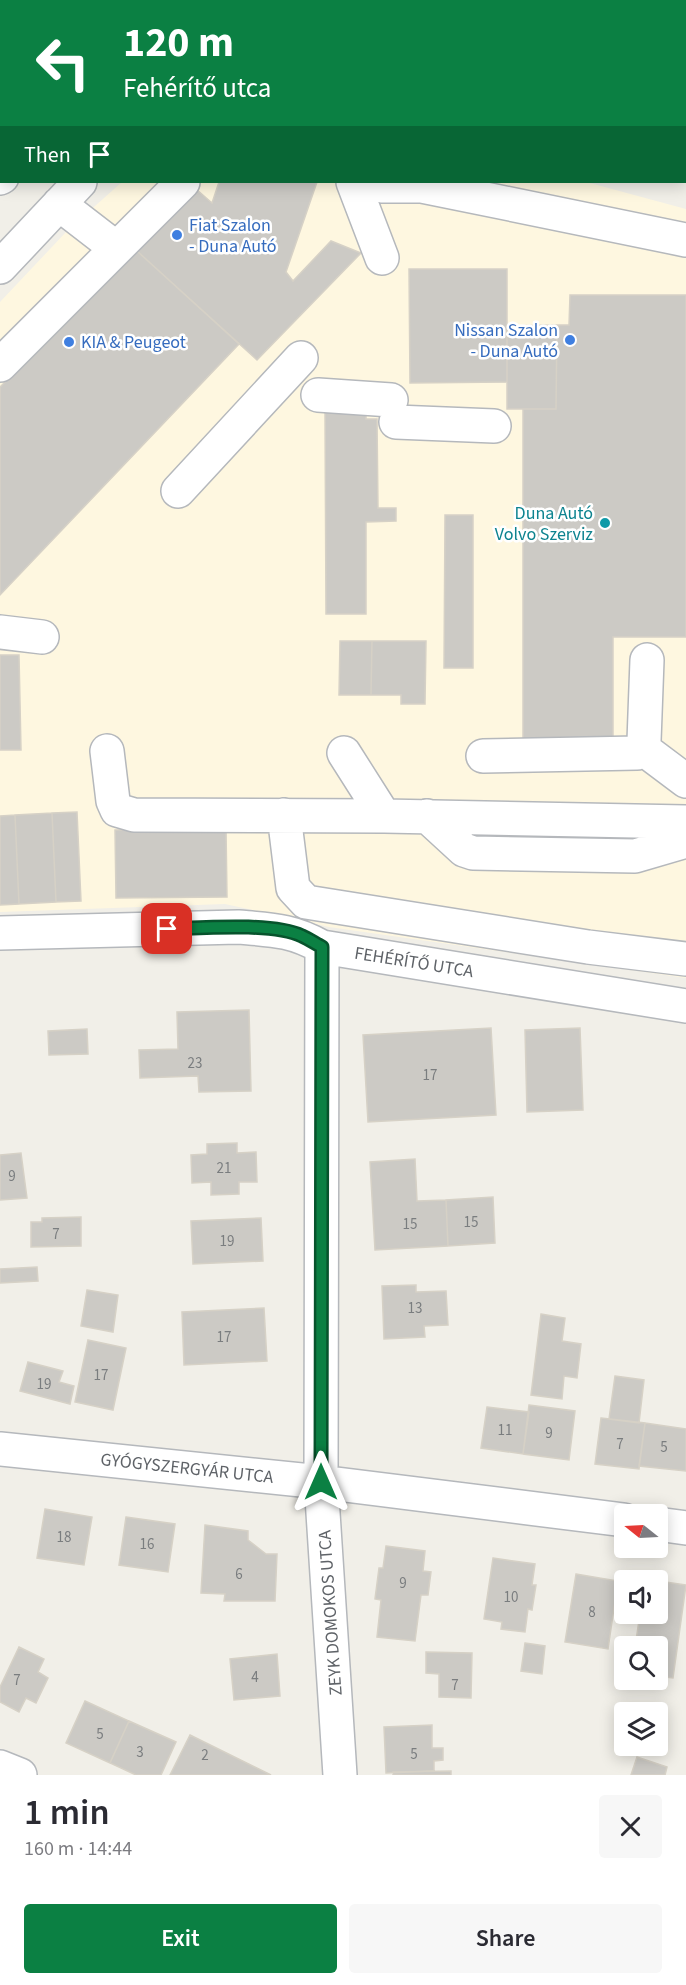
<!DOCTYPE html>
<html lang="en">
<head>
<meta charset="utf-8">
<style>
	:root { --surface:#fff; --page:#f7f7f7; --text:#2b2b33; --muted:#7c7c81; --accent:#0b8043 }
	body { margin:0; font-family:"Source Sans 3",sans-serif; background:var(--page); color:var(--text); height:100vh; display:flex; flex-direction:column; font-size:22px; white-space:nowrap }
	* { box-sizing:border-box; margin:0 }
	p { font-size:20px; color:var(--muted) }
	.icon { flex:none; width:33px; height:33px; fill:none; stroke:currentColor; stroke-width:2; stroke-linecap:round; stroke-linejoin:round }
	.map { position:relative; height:1775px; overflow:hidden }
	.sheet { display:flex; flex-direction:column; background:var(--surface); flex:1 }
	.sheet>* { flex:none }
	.banner { position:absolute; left:0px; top:0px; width:687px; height:183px; box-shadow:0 3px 15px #0003; background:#0b8043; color:#fff; overflow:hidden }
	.needle { width:39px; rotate:288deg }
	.buttons { position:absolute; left:614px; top:1504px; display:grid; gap:12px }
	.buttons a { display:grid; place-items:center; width:54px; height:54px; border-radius:6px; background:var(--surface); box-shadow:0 3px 15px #0003; font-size:30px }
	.pin { position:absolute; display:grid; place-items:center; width:51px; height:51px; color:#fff; margin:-26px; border-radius:12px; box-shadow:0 3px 9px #0006 }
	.me { position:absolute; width:66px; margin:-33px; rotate:0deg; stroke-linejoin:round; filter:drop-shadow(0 0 4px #0008) }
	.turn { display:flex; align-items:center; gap:21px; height:126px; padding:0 24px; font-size:27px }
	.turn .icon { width:78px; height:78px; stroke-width:2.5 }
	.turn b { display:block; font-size:42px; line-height:51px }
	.then { display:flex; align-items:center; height:57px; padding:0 24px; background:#0003; gap:12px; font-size:22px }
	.round { display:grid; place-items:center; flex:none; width:63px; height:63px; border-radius:6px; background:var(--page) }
	.summary { display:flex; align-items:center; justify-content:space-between; height:102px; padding:0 24px }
	h1 { font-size:36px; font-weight:600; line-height:45px }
	.primary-button { display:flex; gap:12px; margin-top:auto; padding:12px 24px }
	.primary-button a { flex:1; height:69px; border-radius:6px; background:var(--accent); color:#fff; font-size:24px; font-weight:600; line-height:69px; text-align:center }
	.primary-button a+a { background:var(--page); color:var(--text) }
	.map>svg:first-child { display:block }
	.commercial { fill:#fef7e0 }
	.industrial { fill:#e0deda }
	.building { fill:#cccac5; stroke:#d6d1c6; stroke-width:1.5 }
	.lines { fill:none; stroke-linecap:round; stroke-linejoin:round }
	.minor-casing { stroke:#b5b8bc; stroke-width:36 }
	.minor { stroke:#fff; stroke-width:33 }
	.route-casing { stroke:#07532c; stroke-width:15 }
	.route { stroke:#0b8043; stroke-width:10 }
	.shop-dot { fill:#3f7fe0; stroke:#fff; stroke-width:2 }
	.culture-dot { fill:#0f9aa8; stroke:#fff; stroke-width:2 }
	.labels { text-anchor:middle; stroke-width:5; stroke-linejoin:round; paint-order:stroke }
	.number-label { font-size:15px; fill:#7a7d7f }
	.shop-label { font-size:18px; fill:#366cbe; stroke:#fff; text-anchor:start }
	.culture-label { font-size:18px; fill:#0d838f; stroke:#fff; text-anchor:end }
	.street-label { font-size:18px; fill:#5f6368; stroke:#fff }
</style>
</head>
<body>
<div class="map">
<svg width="686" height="1775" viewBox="0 0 686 1775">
	<rect width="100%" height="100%" fill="#f1efe8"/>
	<!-- commercial -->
	<path class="commercial" d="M122,182H586L686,209V978L329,927L225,904L0,912V302L67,231Z"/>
	<!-- industrial -->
	<path class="industrial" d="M386,0H686V111V2Z"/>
	<!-- building -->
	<path class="building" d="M219,182H317L286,272L293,281L331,241L361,253L257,360L137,251L196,189L212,203Z
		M137,251L239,344L0,595V387Z
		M409,269H507V382L410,383Z
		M570,295H686V637H613V743H523V409H556L557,325H569Z
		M557,325L556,409H507V326Z
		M366,411V419H377L378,508H396V521L366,522V614H326L325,412Z
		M445,515H473V668H444Z
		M340,641H372L371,695H339Z
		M372,641H426L425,704H401V695H371Z
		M0,655H19L21,750H0Z
		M77,812L81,901L56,902L52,813Z
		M52,813L56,902L19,904L15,815Z
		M15,815L19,904L0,905V816Z
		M226,828L227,897L116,898L115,830Z
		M249,1010L251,1091L199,1092L198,1076L140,1078L139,1050L178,1049L177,1012Z
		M491,1028L496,1115L368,1122L363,1035Z
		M580,1028L583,1110L527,1112L525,1030Z
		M87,1029L88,1054L49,1055L48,1031Z
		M237,1143V1153L256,1152L257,1182H239V1194L211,1195V1182L192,1183L191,1155L207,1154V1144Z
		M21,1153L27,1198L0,1200V1155Z
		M415,1159L417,1201L446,1200L448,1246L375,1250L370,1162Z
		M493,1197L495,1243L448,1246L446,1200Z
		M81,1217V1246L31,1247V1222H42V1218Z
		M261,1218L263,1261L193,1264L191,1221Z
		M37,1267L38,1281L0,1283V1269Z
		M416,1285V1292L446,1291L448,1325L424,1326L425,1337L384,1339L382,1286Z
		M87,1290L118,1295L113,1332L81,1326Z
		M264,1308L267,1361L184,1365L182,1312Z
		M541,1314L565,1318L562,1341L581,1344L577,1378L564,1376L562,1399L531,1395Z
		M88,1340L126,1348L113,1410L75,1402Z
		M28,1362L63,1371L59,1382L74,1386L70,1404L20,1391Z
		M615,1376L644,1380L639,1423L609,1419Z
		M529,1405L575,1411L569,1460L523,1454Z
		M487,1407L529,1412L523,1454L481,1448Z
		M601,1418L645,1423L639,1469L595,1464Z
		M645,1423L686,1429V1471L639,1466Z
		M45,1509L92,1517L84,1565L37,1558Z
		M126,1517L175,1524L168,1572L119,1565Z
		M205,1525L248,1531V1540L266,1554H277L275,1601H224L225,1594L201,1593Z
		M386,1546L425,1551L423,1571L431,1572L428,1595H421L415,1641L377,1637L381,1600L375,1599L379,1568H383Z
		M493,1558L535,1564L532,1585H536L532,1610L528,1609L525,1632L501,1629L502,1622L484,1619Z
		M576,1574L618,1581L608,1649L565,1642Z
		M645,1579L686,1585L673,1678L657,1676V1647H635L640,1614H657V1581Z
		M525,1643L545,1646L542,1674L521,1671Z
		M19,1647L44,1659L38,1672L48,1678L36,1703L26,1698L19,1712L0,1702V1687Z
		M426,1652L472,1653L471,1698L439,1697V1674L426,1673Z
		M277,1654L280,1696L234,1700L230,1659Z
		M85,1701L129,1721L110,1763L66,1743Z
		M129,1721L176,1742L161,1775H136L110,1763Z
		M432,1725V1748H443V1760L434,1761V1771L386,1773L384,1727Z
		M190,1735L271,1775H170Z
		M637,1757L667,1767L665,1775H631Z
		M451,1771V1775H393V1772Z"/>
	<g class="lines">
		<!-- minor casing -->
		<g class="minor-casing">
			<path id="minor" d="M116,0L117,2
				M201,0L204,2
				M322,0L323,2
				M259,2L260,0
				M0,9L2,10
				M0,178L2,177
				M353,182L382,258
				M368,182L383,186H422L686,240
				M59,204L116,248
				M0,267L80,182
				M0,365L183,182
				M318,395L391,400
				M396,422L494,426
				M178,491L301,358
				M0,632L42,637
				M642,748L686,781
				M107,751L113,801L117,810L134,815L384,816L686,822
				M344,753L384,816
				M483,756L637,753L642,748L644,741L647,660
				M284,815L293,888L306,902L588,947L686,959
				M427,816L464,850L473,853L635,856L686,841
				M0,933L238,927C273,930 292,930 322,947L686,1006
				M322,947L321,1482L340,1775
				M0,1449L321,1482L624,1520
				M657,1524L686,1528
				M0,1767L20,1775"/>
		</g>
		<!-- minor -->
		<use href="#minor" class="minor"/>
	</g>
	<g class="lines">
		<!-- route casing -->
		<g class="route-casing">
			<path id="route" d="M167,929C201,928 273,922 302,936C309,939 316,944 322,947L321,1482"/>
		</g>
		<!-- route -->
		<use href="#route" class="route"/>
	</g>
	<!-- markers -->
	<g class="shop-dot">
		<circle cx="177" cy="235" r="6"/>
		<circle cx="570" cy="340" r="6"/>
		<circle cx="69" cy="342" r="6"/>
	</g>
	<circle class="culture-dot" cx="605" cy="523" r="6"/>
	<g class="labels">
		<!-- number labels -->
		<g class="number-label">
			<text x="195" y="1068">23</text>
			<text x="430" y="1080">17</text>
			<text x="224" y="1173">21</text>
			<text x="12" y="1181">9</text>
			<text x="471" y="1227">15</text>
			<text x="410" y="1229">15</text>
			<text x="56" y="1239">7</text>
			<text x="227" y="1246">19</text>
			<text x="415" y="1313">13</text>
			<text x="224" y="1342">17</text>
			<text x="101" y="1380">17</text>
			<text x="44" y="1389">19</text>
			<text x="505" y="1435">11</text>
			<text x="549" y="1438">9</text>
			<text x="620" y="1449">7</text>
			<text x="664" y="1452">5</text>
			<text x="64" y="1542">18</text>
			<text x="147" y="1549">16</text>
			<text x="239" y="1579">6</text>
			<text x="403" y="1588">9</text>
			<text x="511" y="1602">10</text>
			<text x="592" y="1617">8</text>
			<text x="255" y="1682">4</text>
			<text x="17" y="1685">7</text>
			<text x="455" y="1690">7</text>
			<text x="100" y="1739">5</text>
			<text x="140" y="1757">3</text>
			<text x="414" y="1759">5</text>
			<text x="205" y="1760">2</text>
		</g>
		<!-- shop labels -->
		<g class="shop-label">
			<text x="189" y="231">Fiat Szalon<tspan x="189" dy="21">- Duna Autó</tspan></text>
			<text x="558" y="336" text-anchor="end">Nissan Szalon<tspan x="558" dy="21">- Duna Autó</tspan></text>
			<text x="81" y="348">KIA &amp; Peugeot</text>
		</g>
		<!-- culture labels -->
		<g class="culture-label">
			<text x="593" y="519">Duna Autó<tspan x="593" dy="21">Volvo Szerviz</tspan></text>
		</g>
		<!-- street labels -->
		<g class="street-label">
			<text transform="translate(414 962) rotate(9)" y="6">FEHÉRÍTŐ UTCA</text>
			<text transform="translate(187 1468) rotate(6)" y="6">GYÓGYSZERGYÁR UTCA</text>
			<text transform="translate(330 1613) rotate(-94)" y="6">ZEYK DOMOKOS UTCA</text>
		</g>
	</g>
</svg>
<div class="buttons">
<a><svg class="needle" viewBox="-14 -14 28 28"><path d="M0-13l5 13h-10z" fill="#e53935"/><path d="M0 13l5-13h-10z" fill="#7c7c81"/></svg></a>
<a><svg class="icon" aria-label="sound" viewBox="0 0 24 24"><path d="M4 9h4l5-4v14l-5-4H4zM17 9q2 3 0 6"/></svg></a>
<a><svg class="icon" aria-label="search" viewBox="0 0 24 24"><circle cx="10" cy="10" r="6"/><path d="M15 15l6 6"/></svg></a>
<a><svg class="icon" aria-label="layers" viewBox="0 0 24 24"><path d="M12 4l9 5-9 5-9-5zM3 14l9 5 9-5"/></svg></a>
</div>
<div class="pin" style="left:167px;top:929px;background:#d93025"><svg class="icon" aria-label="arrive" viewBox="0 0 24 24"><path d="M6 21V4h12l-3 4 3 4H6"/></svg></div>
<svg class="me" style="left:321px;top:1482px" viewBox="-20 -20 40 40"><path d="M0-17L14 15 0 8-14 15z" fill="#0b8043" stroke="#fff" stroke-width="4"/></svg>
<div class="banner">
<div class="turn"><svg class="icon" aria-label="left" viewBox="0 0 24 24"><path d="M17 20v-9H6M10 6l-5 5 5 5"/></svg><div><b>120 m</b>Fehérítő utca</div></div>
<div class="then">Then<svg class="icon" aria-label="arrive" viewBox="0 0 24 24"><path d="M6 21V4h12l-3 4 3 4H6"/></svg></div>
</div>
</div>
<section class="sheet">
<div class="summary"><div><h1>1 min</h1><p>160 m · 14:44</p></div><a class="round"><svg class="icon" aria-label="close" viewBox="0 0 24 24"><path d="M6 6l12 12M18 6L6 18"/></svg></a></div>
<div class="primary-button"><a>Exit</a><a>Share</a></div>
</section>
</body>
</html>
